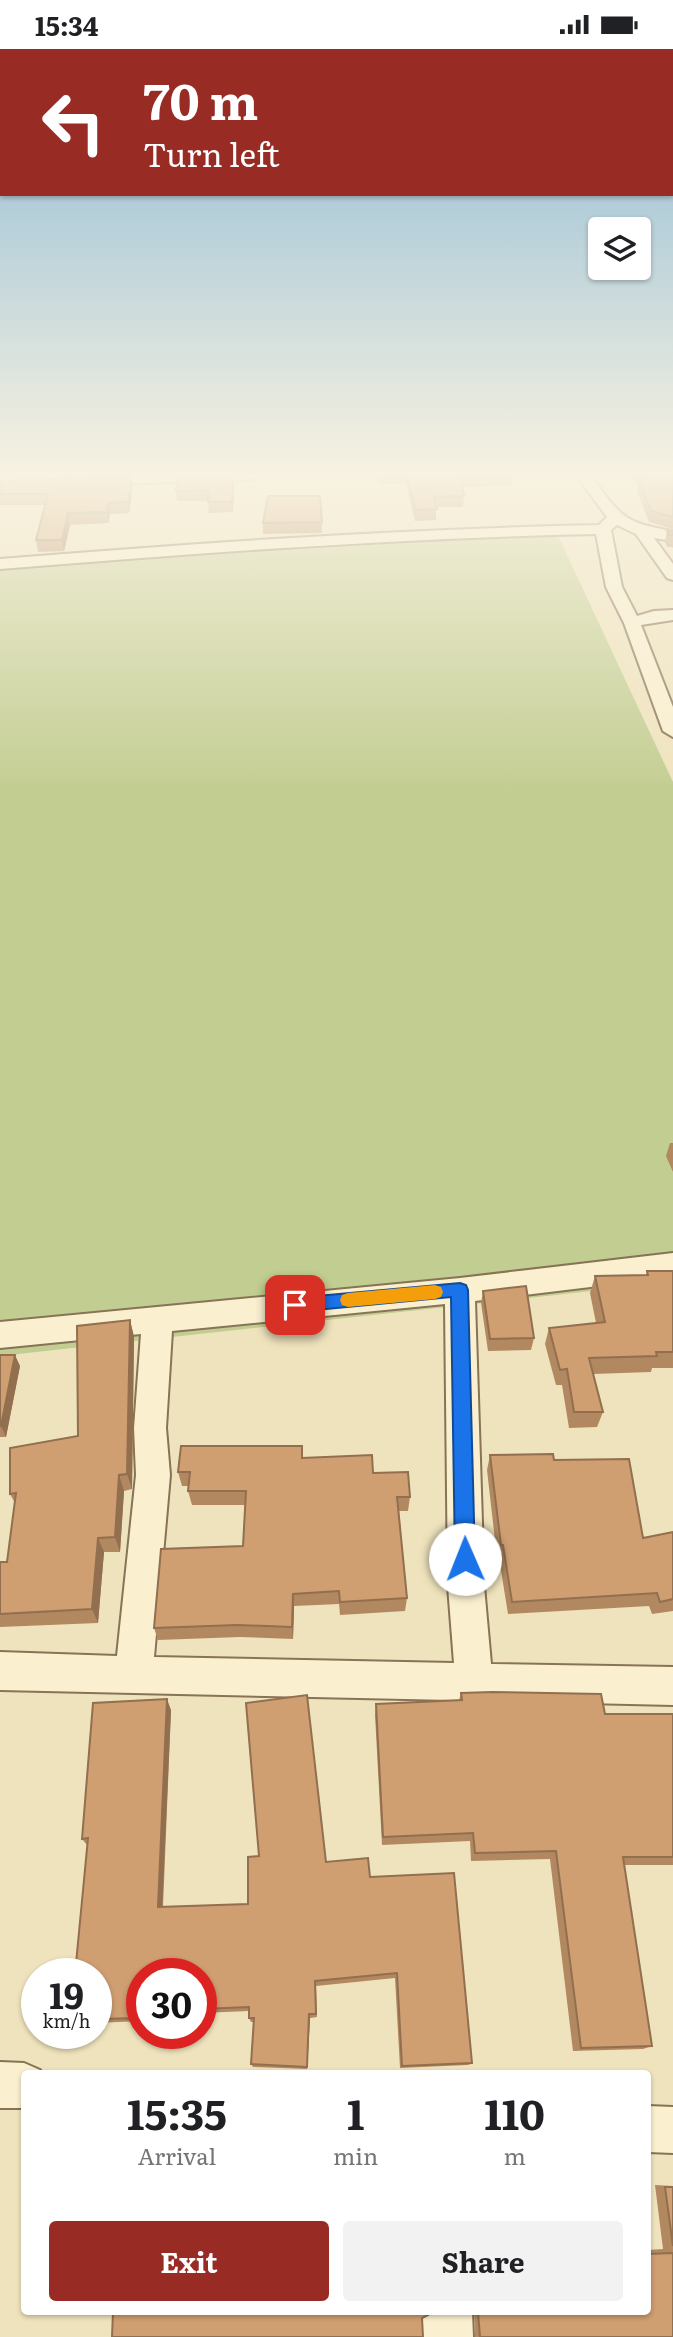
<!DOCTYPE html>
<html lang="en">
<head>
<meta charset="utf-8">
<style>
	:root { --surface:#fff; --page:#f2f2f2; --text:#202124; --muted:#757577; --accent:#982b24 }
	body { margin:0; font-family:Literata,serif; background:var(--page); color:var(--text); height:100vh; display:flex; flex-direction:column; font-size:26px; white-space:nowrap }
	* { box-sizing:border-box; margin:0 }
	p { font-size:23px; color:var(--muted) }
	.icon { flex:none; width:38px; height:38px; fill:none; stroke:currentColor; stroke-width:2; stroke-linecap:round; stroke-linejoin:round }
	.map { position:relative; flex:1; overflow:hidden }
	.drawer { position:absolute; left:21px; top:2021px; width:630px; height:245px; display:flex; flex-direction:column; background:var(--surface); border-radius:7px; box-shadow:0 2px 5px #0004 }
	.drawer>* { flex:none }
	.banner { position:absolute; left:0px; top:0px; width:674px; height:147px; box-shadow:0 2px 5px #0004; background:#982b24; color:#fff; overflow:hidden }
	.fabs { position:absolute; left:588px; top:168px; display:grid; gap:14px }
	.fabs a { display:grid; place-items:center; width:63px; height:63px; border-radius:7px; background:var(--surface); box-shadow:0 2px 5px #0004; font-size:35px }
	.speed { position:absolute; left:21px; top:1909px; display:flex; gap:14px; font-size:35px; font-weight:700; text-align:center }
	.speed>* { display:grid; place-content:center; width:91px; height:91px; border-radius:50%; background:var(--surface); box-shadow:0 2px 5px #0004; line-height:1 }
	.speed small { font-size:18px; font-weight:400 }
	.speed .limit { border:10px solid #d22; background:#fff; color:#111 }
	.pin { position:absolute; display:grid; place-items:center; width:60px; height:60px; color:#fff; margin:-30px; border-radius:14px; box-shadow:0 4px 10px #0006 }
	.me { position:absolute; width:77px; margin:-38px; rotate:359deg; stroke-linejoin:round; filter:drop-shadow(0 0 5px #0008) }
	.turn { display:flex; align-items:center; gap:24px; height:147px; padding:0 28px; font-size:32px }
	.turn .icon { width:91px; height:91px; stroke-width:2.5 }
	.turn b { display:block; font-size:49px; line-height:60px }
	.eta { display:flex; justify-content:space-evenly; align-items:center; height:119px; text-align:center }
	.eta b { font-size:42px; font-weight:700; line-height:49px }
	.primary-button { display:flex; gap:14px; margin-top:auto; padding:14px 28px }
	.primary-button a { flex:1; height:80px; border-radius:7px; background:var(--accent); color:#fff; font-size:28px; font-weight:700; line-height:80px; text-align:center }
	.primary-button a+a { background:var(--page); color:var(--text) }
	.status { display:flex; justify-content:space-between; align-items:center; height:49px; padding:0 35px; background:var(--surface); direction:ltr }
	.status svg { height:19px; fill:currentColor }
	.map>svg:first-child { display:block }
	.green { fill:#c2cd91 }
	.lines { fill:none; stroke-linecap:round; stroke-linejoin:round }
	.minor-casing { stroke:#877355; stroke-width:4 }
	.minor { fill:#faf0d0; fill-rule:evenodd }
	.wall { fill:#b28861 }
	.shaded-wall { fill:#916f4f }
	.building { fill:#cf9e71; stroke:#916f4f; stroke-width:2 }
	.route { fill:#1a73e8; stroke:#114b97; stroke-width:2 }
	.slow { fill:#f59e0b }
</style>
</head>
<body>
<div class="status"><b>15:34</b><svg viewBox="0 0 49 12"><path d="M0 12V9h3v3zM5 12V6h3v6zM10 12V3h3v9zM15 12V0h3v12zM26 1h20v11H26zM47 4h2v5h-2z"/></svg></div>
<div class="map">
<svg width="673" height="2288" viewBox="0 0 673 2288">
	<rect width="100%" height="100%" fill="#efe3bd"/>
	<!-- green -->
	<path class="green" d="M553,476L673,733V1233L0,1307V517Z"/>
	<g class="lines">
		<!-- minor casing -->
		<g class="minor-casing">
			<path id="minor" d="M153,426H263L256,430L94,436L87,432L94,428Z
				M576,426H590C620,465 621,474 673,482V492L654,489L673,515V531L667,529L636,485L617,476L611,481L622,538L637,567L654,562L673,561V571L641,576L673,658V688L663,682L624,574L606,538L596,485C397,489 199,504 0,520V510C200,494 399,480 599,476L607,468Z
				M673,1204V1228L475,1252L484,1537L491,1615L673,1618V1656L0,1641V1603L117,1607L136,1426L134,1379L141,1285L0,1299V1273L460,1229ZM445,1255L448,1537L454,1614L154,1608L170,1426L166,1379L172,1282Z
				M0,2013L24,2014L40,2021L42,2025H24V2059H0Z
				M648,2057L673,2058V2104L648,2103Z
				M422,2263H472L473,2288H423Z"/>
		</g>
		<!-- minor -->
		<use href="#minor" class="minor"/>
	</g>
	<!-- wall -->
	<path class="wall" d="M0,426H104L0,430Z
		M234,426L233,463L209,464L208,452H177L176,442Z
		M329,426H513L512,436L462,438L464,447L463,458H436V471L415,472L406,435H378L377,427L330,429Z
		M628,426H673V480L649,473L637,442L638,436Z
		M0,432L133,437L129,464L110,465L108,474L70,476L64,502L38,503L36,491L45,456H0Z
		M322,473V484L263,485V474Z
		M667,482L673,483V499L672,498H667L665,493Z
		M670,1094H673V1123L666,1107Z
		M647,1222H673V1319H652L651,1323L593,1325L603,1363L597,1378L569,1379L562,1336H556L545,1295L549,1279L596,1274L590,1244L595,1227L646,1226Z
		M483,1242L534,1289L531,1301L488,1302L481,1254Z
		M130,1271L134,1288L132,1440L124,1442L120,1503H104L98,1574L0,1578V1513H7L15,1454L10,1445L78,1387Z
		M0,1306L20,1317L6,1388H0Z
		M490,1406L554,1411L643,1489L673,1483V1562L652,1565L649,1557L508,1565L499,1509H497L487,1421Z
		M303,1409L373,1424L410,1448L408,1462H399L407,1549L405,1562L340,1566L339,1555L294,1557L293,1590L240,1588L158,1591L154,1579L243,1497L245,1456H192L188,1442L189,1437H182L178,1423Z
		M461,1644L605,1665H673V1816H624L652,1997L643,2000L573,2002L550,1810L471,1812L470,1792L382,1796L375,1666L376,1655L459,1651Z
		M171,1661L163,1858L248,1855L326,1813L370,1828L472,2014L468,2016L400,2019L395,1929L316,1937L317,1968L310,1969L307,2020L253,2018L251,2015L254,1973H251L249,1969V1962L201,1964V1925H142V1972L96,1974V1925L87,1796L82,1790Z
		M655,2136L673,2137V2288H475L474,2263H648V2201L663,2200Z"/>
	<!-- shaded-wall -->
	<path class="shaded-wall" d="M234,426V433L233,463L232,453Z
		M131,427L133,437L129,464L128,453Z
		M108,454L110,465L108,474L107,463Z
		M68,464L70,476L64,502L62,491Z
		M130,1271L134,1288L132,1440L127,1425Z
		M15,1306L20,1317L6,1388L1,1377Z
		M119,1426L124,1442L120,1503L115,1488Z
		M98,1489L104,1503L98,1574L92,1560Z
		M293,1545L294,1557L293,1590L292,1578Z
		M167,1650L171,1661L162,1864L158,1858Z
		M309,1965L310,1969L307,2020V2018Z"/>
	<!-- building -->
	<path class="building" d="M177,426H233L232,453H208L209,441L176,442Z
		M406,426H502L459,427L464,447L434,448L437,460L416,461Z
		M641,426H673V468L651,462L639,431H646Z
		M131,427L128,453L108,454L107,463L68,464L62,491H36L48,445H0V432Z
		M268,447H320L322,473L263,474Z
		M667,482L673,483V486H669Z
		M647,1222H673V1303H656L657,1307L589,1309L603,1363H574L567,1320L560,1321L549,1279L605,1273L595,1227L648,1226Z
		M526,1237L534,1289L490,1290L483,1242Z
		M130,1271L127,1425L119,1426L115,1488L98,1489L92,1560L0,1565V1513H7L16,1444L10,1445V1399L78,1387L77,1277Z
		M0,1306H15L1,1377H0Z
		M181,1397H302V1409L372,1406L373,1424L408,1423L410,1448H397L407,1549L340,1553L339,1542L293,1545L292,1578L237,1576L154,1579L161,1500L243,1497L246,1442H188L190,1423H178Z
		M553,1405L554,1411L629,1410L643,1489L673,1483V1550L660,1553L657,1544L512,1553L503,1496H501L490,1406Z
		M492,1643L601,1645L605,1665H673V1808H623L652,1997L581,1999L556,1802L475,1804L473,1784L383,1788L376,1655L462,1651L461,1644Z
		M307,1646L326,1813L368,1809L370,1828L454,1824L472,2014L402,2017L397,1924L315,1932L316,1965H309L307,2018L251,2015L254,1969H249V1958L201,1960V1925H142V1969L96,1970V1925H75L88,1789L82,1790L93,1654L167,1650L158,1858L248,1855V1808L259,1807L246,1654Z
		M665,2138H673V2197Z
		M673,2204V2288H480L478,2263H648V2205Z
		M113,2263H427L428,2266L422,2269L423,2288H112Z"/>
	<!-- sky -->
	<linearGradient id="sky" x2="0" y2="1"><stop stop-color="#8bb9d5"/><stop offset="0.57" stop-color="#f8f2e1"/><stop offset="1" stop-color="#f8f2e1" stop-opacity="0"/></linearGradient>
	<rect width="673" height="746" fill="url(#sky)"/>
	<!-- route -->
	<path class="route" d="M460,1234L466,1236L468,1241L475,1510L472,1516L465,1519L458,1516L455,1510L451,1248L295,1263L289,1261L286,1256L289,1251L295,1249Z"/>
	<!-- slow -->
	<path class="slow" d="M435,1236L441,1238L443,1243L441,1248L435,1250L348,1258L342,1256L340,1251L342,1246L348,1244Z"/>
</svg>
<div class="fabs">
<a><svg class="icon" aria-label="layers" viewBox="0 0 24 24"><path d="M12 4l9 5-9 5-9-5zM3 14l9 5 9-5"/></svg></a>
</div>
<div class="speed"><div>19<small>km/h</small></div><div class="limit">30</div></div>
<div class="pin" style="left:295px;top:1256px;background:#d93025"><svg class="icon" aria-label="arrive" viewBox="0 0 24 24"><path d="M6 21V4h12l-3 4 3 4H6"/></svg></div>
<svg class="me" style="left:465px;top:1510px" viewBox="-20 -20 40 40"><circle r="19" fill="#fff"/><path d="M0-13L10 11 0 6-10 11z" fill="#1a73e8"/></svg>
<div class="banner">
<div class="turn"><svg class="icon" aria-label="left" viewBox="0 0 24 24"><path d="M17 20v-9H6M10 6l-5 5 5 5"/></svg><div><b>70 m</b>Turn left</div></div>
</div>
<section class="drawer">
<div class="eta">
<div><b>15:35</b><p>Arrival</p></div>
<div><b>1</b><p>min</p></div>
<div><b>110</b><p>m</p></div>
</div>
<div class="primary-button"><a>Exit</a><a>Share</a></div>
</section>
</div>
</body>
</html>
